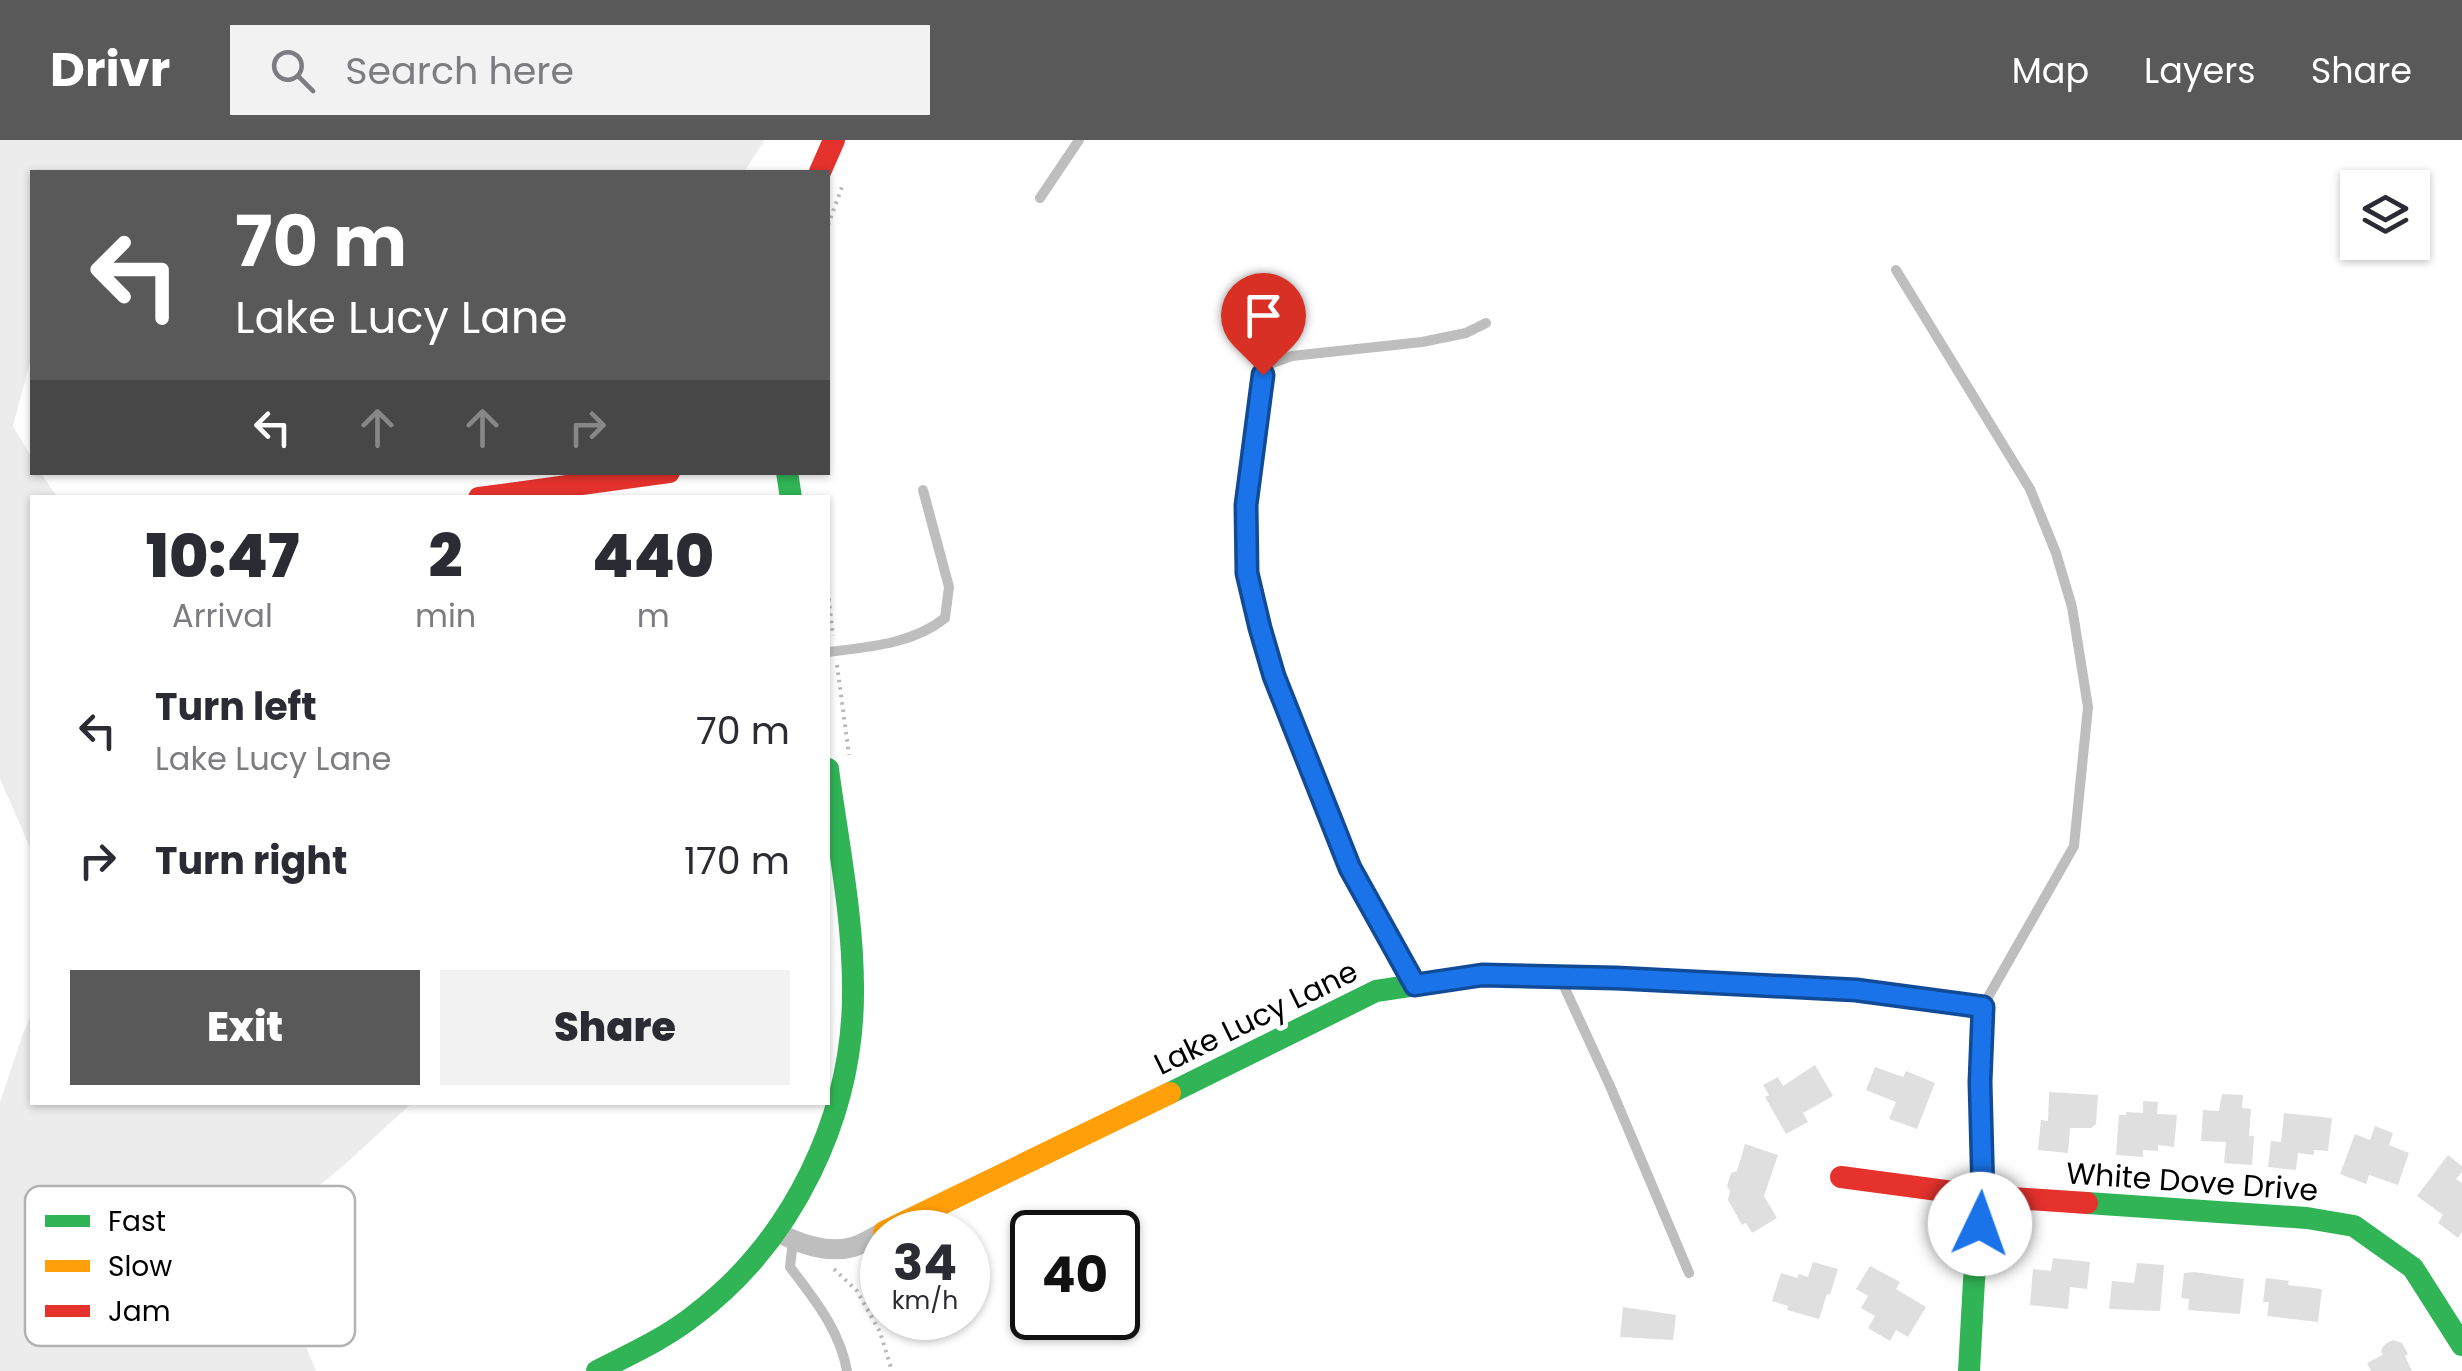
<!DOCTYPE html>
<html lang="en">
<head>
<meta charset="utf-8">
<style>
	:root { --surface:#fff; --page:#f2f2f3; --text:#2b2b33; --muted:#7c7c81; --accent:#595959 }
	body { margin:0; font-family:Poppins,sans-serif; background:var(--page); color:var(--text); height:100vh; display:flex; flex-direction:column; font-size:38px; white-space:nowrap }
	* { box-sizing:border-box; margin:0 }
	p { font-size:32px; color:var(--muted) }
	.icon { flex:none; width:55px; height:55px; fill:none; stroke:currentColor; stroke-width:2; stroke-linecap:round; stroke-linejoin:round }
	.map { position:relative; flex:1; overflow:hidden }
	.drawer { position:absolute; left:30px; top:355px; width:800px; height:610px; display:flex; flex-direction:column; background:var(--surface); border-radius:0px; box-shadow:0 2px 8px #0004 }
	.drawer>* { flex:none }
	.guide { position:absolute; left:30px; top:30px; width:800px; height:305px; border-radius:0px; box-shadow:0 2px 8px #0004; background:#595959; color:#fff; overflow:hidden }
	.fabs { position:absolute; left:2340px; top:30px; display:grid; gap:20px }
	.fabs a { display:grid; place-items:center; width:90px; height:90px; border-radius:0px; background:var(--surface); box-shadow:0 2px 8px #0004; font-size:50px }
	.speed { position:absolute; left:860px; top:1070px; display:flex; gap:20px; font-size:50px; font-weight:700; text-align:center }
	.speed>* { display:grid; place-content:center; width:130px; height:130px; border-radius:50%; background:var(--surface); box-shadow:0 2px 8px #0004; line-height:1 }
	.speed small { font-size:25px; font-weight:400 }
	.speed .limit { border:5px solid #111; border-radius:15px; background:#fff; color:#111 }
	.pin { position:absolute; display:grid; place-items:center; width:85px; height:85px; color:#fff; margin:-102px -42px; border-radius:50% 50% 50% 0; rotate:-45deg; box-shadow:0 0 10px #0007 }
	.pin .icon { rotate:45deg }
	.me { position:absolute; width:110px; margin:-55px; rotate:3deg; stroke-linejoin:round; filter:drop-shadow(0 0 8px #0008) }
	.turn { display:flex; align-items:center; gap:35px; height:210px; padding:0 40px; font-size:45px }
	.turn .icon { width:130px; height:130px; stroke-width:2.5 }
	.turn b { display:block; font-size:70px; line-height:85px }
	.lanes { display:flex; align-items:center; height:95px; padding:0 40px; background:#0003; justify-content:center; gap:50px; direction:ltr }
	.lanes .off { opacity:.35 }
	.eta { display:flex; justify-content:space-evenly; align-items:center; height:170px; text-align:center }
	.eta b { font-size:60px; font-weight:800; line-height:70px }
	.primary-button { display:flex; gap:20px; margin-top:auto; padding:20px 40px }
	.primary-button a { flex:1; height:115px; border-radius:0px; background:var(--accent); color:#fff; font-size:40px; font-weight:800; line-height:115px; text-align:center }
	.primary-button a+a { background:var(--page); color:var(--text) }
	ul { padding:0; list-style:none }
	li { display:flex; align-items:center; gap:30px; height:130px; padding:0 40px }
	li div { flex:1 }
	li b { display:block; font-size:38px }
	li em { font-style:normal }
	header { display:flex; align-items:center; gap:60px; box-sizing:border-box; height:140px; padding:0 50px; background:var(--accent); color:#fff }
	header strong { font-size:48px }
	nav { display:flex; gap:55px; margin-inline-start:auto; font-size:35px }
	.search { width:700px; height:90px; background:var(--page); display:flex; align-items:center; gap:25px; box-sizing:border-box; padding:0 35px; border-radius:0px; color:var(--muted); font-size:38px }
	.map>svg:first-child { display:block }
	.green { fill:#ececec }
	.building { fill:#dfdfdf }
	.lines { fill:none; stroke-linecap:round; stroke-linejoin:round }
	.path { stroke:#b9b9b9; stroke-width:4; stroke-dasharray:2.5 5; stroke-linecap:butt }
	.lane { stroke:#bebebe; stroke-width:10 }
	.street { stroke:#bebebe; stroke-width:20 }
	.fast { stroke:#30b455; stroke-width:22 }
	.slow { stroke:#ff9f0a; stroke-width:22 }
	.jam { stroke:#e5322d; stroke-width:22 }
	.route-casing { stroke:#114b97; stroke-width:25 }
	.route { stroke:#1a73e8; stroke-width:18 }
	.labels { text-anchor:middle; stroke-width:10; stroke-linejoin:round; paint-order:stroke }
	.street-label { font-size:30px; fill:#000; stroke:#fff }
	.key { fill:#fff; stroke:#b2b2b2; stroke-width:2.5 }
	.key-label { font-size:28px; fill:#000 }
</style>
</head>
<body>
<header>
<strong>Drivr</strong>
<div class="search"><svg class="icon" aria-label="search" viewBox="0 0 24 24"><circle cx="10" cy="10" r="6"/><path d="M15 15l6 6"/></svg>Search here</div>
<nav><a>Map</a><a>Layers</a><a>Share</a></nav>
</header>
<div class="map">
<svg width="2462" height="1231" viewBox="0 0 2462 1231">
	<rect width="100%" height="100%" fill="#fff"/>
	<!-- green -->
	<path class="green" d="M0,0H765L744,32H32V215L13,286L32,318V332L41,333L57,357L32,358V712L0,639Z
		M32,873V962L412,963L342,1027L255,1098L278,1138L316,1231H0V962L22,896Z"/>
	<!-- building -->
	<path class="building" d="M1815,925L1833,956L1803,973L1808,982L1786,994L1765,957L1769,955L1763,945L1778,937L1783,946Z
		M1875,927L1903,937L1906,931L1935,943L1917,989L1889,979L1896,962L1866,950Z
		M2049,952L2098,955L2096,984L2091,988H2070L2068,1013L2038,1010L2041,980L2048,981Z
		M2222,954L2243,955L2242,968L2251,969L2249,996H2254L2252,1025L2224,1023L2226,1002L2201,1001L2203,970L2219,971Z
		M2143,961L2158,962L2157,974L2177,975L2174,1007L2158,1005V1011L2143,1010V1017L2116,1015L2119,975H2126V972L2143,973Z
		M2284,973L2332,978L2328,1011L2314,1010V1015L2298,1013L2296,1030L2268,1027L2271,1001L2281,1002Z
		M2375,986L2393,993L2389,1005L2409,1013L2398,1045L2369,1035L2366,1044L2340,1034L2355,994L2370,1000Z
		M1745,1004L1778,1015L1764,1056L1777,1078L1752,1093L1746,1083L1742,1085L1728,1060L1730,1051L1727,1046L1731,1033L1737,1031Z
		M2448,1015L2462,1026V1032L2456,1039L2462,1043V1092L2458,1098L2438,1083L2443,1075L2417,1056Z
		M2053,1118L2090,1122L2087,1149L2070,1147L2068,1169L2030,1165L2033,1129L2051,1131Z
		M1813,1122L1838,1129L1830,1155L1827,1154L1819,1179L1787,1170L1788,1166L1772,1161L1781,1133L1797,1138L1799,1134L1808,1137Z
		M2137,1123L2164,1125L2160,1171L2109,1169L2112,1141L2134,1143Z
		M1870,1126L1900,1142L1896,1149L1926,1167L1908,1197L1896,1190L1890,1201L1868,1188L1875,1176L1861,1168L1868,1156L1856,1149Z
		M2194,1132L2244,1139L2240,1174L2188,1170L2189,1159L2181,1158L2184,1133Z
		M2266,1138L2289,1141L2288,1145L2322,1149L2318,1182L2267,1176L2269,1162H2263Z
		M1623,1167L1676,1175L1673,1200L1620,1197Z
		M2393,1200L2402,1203L2408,1214L2405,1216L2412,1231H2371L2367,1223L2382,1215L2381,1210L2385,1204Z"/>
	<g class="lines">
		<!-- path -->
		<path class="path" d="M828,85L842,47
			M828,451L833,496
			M837,525L849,615
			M834,1129L857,1151L880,1192L892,1231"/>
		<!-- lane -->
		<path class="lane" d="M1040,58L1079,0
			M1896,130L2030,349L2056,413L2072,467L2088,567L2074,706L1983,866
			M828,512C868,507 913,504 945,478L949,447L923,350
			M1562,842L1610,946L1689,1133
			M1414,844L1350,728L1274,536L1260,487L1247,433L1246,365L1263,235L1272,223L1292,216L1422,202L1466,193L1486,183
			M793,1101L790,1127C814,1159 840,1190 847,1231"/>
		<!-- street -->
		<path class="street" d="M776,1091C798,1104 828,1114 853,1107C863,1104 873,1097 882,1093"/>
		<!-- fast -->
		<path class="fast" d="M787,332L791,358
			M1170,953L1376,851L1482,835L1616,838L1856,850L1983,867L1980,942L1983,1056L1974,1140L1969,1231
			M2087,1063L2307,1078L2354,1086L2413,1128L2462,1205
			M597,1231C631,1214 666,1198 696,1174C793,1100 852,977 853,856C854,780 838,704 828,629"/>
		<!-- slow -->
		<path class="slow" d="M884,1092L1170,953"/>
		<!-- jam -->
		<path class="jam" d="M820,32L834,0
			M479,358L669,332
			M1841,1037L1983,1056L2087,1063"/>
	</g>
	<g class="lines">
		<!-- route casing -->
		<g class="route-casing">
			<path id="route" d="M1263,235L1246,365L1247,433L1260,488L1274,536L1350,728L1415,845L1482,835L1616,838L1856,850L1983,867L1980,942L1983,1056L1980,1084"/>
		</g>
		<!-- route -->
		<use href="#route" class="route"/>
	</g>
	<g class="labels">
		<!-- street labels -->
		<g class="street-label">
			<text transform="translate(1256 878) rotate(-26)" y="10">Lake Lucy Lane</text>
			<text transform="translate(2192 1042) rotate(4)" y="10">White Dove Drive</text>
		</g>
	</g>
	<!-- legend -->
	<rect x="25" y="1046" width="330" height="160" rx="15" class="key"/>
	<rect x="45" y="1075" width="45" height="12" fill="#30b455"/>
	<rect x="45" y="1120" width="45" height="12" fill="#ff9f0a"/>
	<rect x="45" y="1165" width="45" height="12" fill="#e5322d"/>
	<g class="key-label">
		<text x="108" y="1091">Fast</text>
		<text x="108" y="1136">Slow</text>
		<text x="108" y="1181">Jam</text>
	</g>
</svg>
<div class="fabs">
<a><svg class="icon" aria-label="layers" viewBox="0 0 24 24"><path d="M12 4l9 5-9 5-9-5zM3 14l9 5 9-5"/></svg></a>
</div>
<div class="speed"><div>34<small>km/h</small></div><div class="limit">40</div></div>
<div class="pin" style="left:1263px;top:235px;background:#d93025"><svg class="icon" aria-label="arrive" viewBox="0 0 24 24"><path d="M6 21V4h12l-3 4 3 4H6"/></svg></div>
<svg class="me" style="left:1980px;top:1084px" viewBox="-20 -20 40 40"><circle r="19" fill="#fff"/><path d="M0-13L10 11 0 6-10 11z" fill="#1a73e8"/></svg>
<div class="guide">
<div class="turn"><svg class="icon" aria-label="left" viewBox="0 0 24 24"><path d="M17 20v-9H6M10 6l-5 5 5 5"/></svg><div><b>70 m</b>Lake Lucy Lane</div></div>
<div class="lanes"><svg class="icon" aria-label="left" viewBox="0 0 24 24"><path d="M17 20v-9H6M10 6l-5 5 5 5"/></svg><svg class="icon off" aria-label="ahead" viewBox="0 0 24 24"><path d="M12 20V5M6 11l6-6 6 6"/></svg><svg class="icon off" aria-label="ahead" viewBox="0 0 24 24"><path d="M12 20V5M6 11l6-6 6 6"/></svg><svg class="icon off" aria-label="right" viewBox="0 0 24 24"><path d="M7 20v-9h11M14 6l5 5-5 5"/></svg></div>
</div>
<section class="drawer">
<div class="eta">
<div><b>10:47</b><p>Arrival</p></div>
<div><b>2</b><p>min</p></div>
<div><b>440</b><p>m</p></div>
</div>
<ul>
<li><svg class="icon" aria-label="left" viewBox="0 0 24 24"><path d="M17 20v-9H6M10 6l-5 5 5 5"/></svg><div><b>Turn left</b><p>Lake Lucy Lane</p></div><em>70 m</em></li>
<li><svg class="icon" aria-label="right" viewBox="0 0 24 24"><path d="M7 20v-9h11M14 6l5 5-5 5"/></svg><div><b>Turn right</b></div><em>170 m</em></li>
</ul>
<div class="primary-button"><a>Exit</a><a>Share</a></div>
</section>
</div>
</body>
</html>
